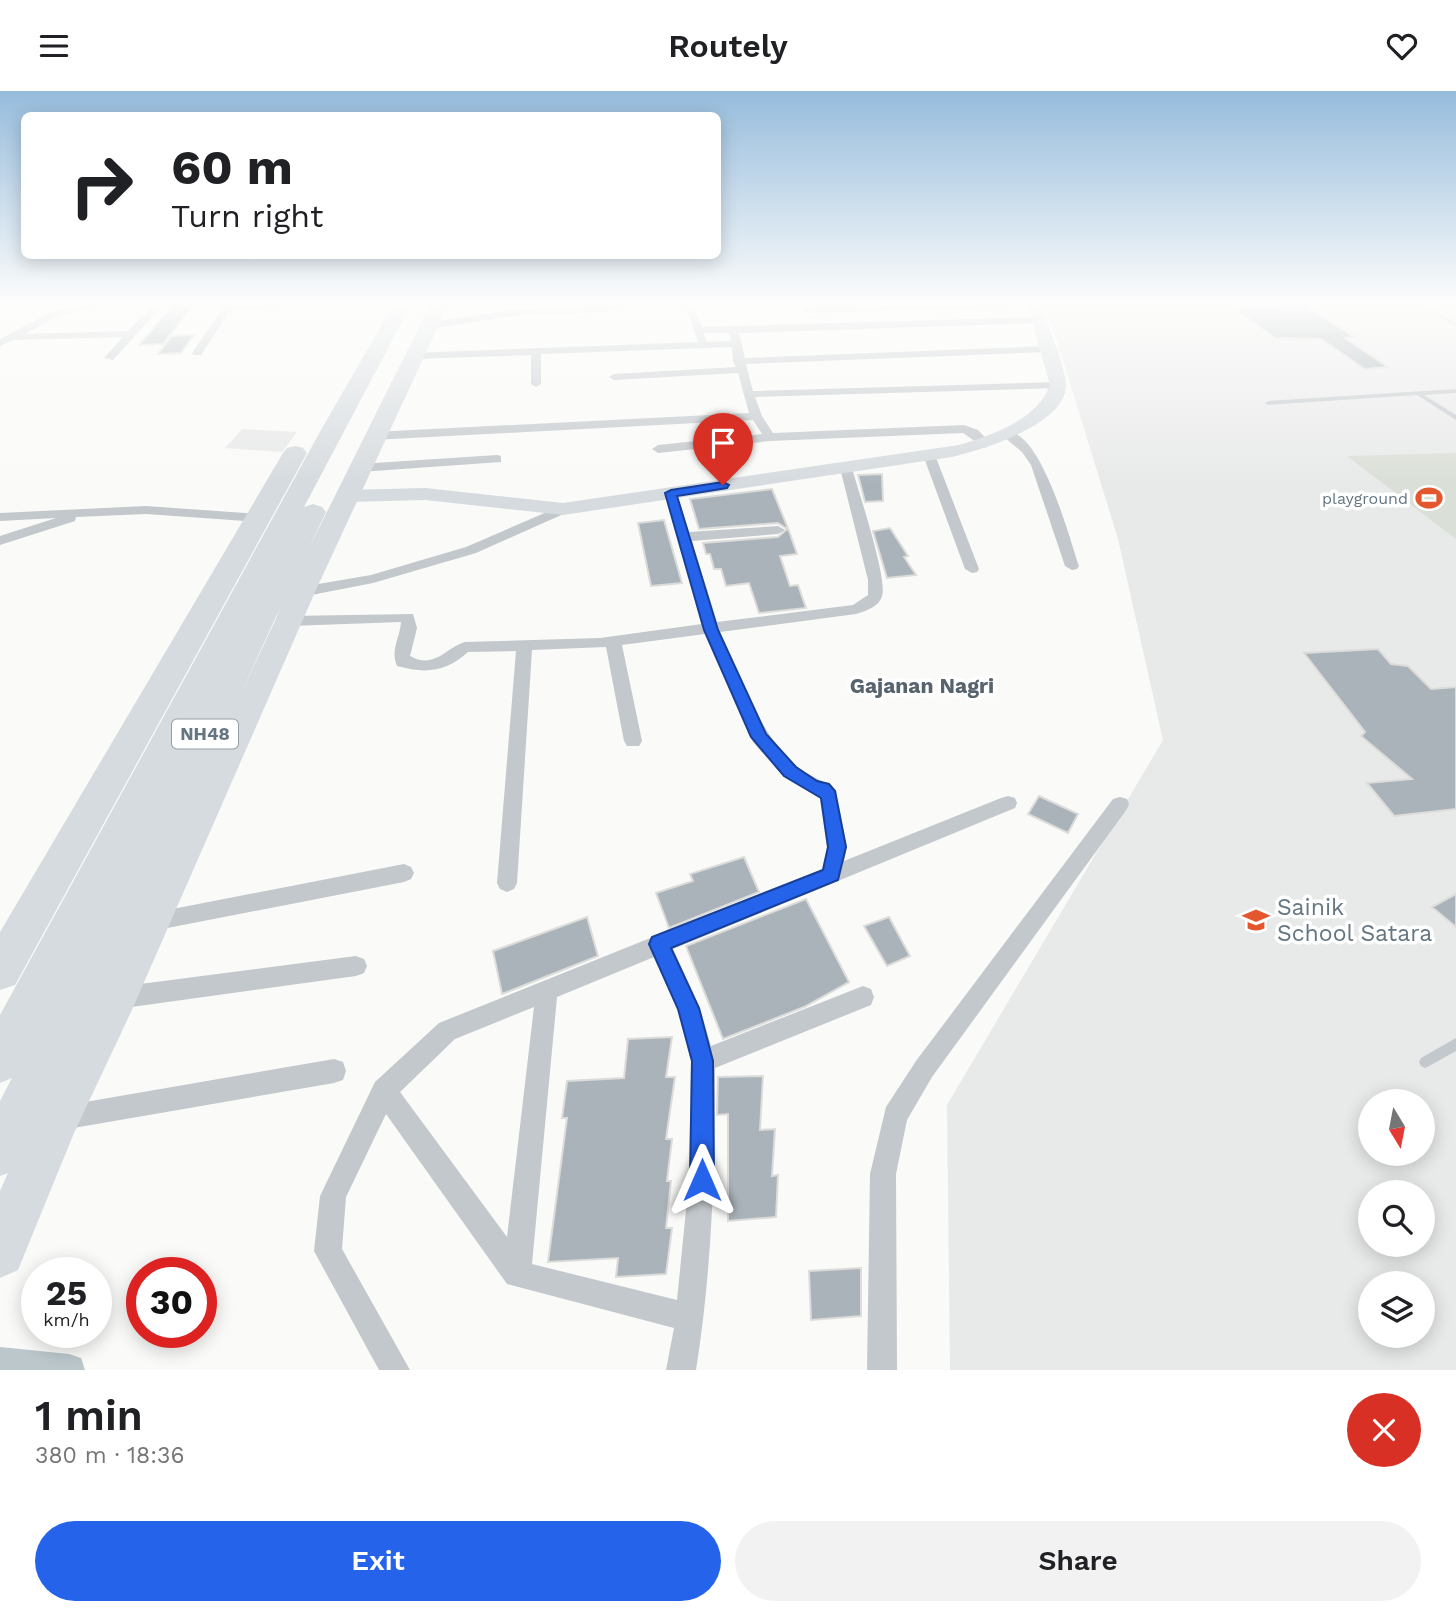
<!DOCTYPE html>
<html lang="en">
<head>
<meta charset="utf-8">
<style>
	:root { --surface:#fff; --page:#f2f2f2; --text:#202124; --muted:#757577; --accent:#2563eb }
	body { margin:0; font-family:"Work Sans",sans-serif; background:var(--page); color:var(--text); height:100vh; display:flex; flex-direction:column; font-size:26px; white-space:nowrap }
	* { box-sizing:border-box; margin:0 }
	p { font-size:23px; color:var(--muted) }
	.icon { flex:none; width:38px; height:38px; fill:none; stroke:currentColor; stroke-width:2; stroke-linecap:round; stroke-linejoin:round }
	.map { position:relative; height:1279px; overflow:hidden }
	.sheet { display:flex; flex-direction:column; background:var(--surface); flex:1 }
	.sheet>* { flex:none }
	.top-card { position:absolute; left:21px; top:21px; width:700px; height:147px; border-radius:10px; box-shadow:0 4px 18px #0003; background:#fff; color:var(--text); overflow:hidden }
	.needle { width:46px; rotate:170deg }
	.tools { position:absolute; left:1358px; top:998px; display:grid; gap:14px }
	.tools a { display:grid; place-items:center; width:77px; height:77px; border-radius:50%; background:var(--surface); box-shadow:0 4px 18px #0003; font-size:35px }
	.speed { position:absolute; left:21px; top:1166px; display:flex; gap:14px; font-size:35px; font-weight:700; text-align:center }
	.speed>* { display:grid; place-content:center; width:91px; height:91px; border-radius:50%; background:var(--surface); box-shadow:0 4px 18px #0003; line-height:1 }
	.speed small { font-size:18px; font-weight:400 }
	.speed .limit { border:10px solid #d22; background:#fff; color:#111 }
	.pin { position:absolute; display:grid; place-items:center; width:60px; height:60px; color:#fff; margin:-72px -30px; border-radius:50% 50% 50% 0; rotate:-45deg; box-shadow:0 0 7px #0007 }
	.pin .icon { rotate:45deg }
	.me { position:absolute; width:77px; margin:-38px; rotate:0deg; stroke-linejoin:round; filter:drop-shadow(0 0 5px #0008) }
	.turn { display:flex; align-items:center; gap:24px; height:147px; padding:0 35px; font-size:32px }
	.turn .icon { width:91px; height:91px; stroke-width:2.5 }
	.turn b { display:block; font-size:49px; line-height:60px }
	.round { display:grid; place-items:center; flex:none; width:74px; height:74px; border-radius:37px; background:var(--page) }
	.head { display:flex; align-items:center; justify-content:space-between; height:119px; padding:0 35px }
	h1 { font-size:42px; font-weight:600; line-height:52px }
	.button { display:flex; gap:14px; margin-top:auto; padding:14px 35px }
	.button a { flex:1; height:80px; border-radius:42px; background:var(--accent); color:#fff; font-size:28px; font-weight:600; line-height:80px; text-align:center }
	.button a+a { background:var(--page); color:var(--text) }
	header { display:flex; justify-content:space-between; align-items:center; height:91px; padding:0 35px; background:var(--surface); font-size:32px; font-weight:600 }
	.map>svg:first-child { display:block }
	.built { fill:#e8e9e9; fill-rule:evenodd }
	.green { fill:#dadfd7 }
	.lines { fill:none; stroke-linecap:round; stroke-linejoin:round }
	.canal { fill:#bbc7cb; fill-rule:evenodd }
	.building { fill:#aab3b9; stroke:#dcdcda; stroke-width:2 }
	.lane { fill:#c3c8cc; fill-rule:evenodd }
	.street { fill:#c3c8cc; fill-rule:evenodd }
	.secondary { fill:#d6dbdf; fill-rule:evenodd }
	.highway { fill:#d6dbdf; fill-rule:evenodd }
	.route { fill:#2563eb; stroke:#184099; stroke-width:2 }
	.labels { text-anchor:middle; stroke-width:7; stroke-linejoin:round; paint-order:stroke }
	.far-poi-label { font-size:16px; fill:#657683; stroke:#fff; text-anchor:end }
	.shield { fill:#fff; stroke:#939fa8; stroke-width:2 }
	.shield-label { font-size:18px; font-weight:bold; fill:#657683 }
	.neighbourhood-label { font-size:21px; font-weight:bold; fill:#57646e; stroke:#fff }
	.near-poi-label { font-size:23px; fill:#657683; stroke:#fff; text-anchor:start }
</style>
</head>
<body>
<header><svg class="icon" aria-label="menu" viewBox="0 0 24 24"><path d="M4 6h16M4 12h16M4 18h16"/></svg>Routely<svg class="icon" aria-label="heart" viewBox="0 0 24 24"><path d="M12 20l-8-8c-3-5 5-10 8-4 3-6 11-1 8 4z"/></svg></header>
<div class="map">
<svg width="1456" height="1279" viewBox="0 0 1456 1279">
	<rect width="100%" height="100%" fill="#fafaf8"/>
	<!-- built -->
	<path class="built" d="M1046,214H1456V1279H950L947,1014L1163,649L1118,448ZM1370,1010H1423V1062H1370ZM1370,1101H1423V1153H1370ZM1370,1192H1423V1244H1370Z
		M242,338L297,341L282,361L225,357Z"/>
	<!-- green -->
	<path class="green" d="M1456,362V448L1347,365Z"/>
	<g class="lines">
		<!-- canal -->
		<path class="canal" d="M0,1256L69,1263L81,1267L85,1279H0Z"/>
	</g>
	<!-- building -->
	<path class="building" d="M173,214H193L163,253L139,254Z
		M1304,214L1354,246L1345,247L1388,276L1365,278L1321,248L1275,247L1232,216Z
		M194,244L181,262L158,263L172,245Z
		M882,383L883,410L865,411L858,384Z
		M772,398L789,440L797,463L780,465L790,495L798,494L806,517L759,522L749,492L726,495L721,478H714L710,463H706L703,452L778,446L787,438L778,432L699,438L690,408Z
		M664,429L682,492L651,495L638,432Z
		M890,437L908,465L904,466L916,484L887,487L873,440Z
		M1378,558L1391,573L1408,575L1431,598L1456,596V718L1394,725L1367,692L1412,688L1361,645L1365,641L1304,562Z
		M1039,705L1078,723L1068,742L1028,723Z
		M744,766L759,801L669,837L656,802L693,790L690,783Z
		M1456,803V836L1432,816Z
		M806,808L849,891L804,916L723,948L686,855Z
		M587,826L598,865L502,903L493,860Z
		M889,826L910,865L887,875L864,835Z
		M672,946L666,986H675L666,1048H672L667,1090H671L666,1137H672L666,1183L616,1186L618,1167L548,1171L567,1027H562L567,990L624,987L628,948Z
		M763,985L760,1039L775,1038L772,1085L778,1084L776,1126L728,1130V1023L717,1024L718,986Z
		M861,1177V1225L811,1229L809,1180Z"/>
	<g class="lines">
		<!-- lane -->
		<path class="lane" d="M1419,214H1424L1456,232V235Z
			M1456,298V302L1424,304L1456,324V329L1417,304L1268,314L1265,312L1268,310Z
			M1456,947V960L1429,975L1425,977L1421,975L1419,971L1421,967Z"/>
		<!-- street -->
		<path class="street" d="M90,214L97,216L59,224L25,243L128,240L153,214H163L113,269L104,267L123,246L13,249L0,255V248L53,220Z
			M225,214H286L281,217L230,220L201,264H193L192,262Z
			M616,214H631L605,221L519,224L429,238L424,235L444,229L504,220Z
			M685,214H693L702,236L1039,226L1044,229L1039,232L739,242L745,267L1047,255L1052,258L1047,261L746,273L753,300L1058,291L1063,294L1058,297L755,306L762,325L773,342L964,334L978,339L991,353L985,357L963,342L770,350L658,362L652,358L658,354L762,343L753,329L373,349L367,345L373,341L749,322L738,282L614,289L609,286L614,283L736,276L733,270L732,256L541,263V293L536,296L531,293V264L414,268L409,265L414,262L698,251ZM704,242H729L731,250L706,251Z
			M909,214H1009L1004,217L807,222L802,219L807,216Z
			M1004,340C1041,336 1069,447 1079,475L1077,478L1072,479L1065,475L1031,374L1022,361L1004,346Z
			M929,360L935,364L979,478L977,481L972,482L965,478L923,364Z
			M497,364L501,365V371L359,381L353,377L359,373Z
			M846,373L852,377C858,399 888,488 882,505C879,516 865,520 856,523L720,541C741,588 757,638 795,674C807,686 825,688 836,700L847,756L844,770L1001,707L1008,705L1015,707L1017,712L1015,717L673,858L700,917L711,955L863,895L871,898L874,906L871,914L715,977C715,1078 712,1179 696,1279H666L674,1237L507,1193L386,1023L346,1106L342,1158L410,1279H379L314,1160L320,1105L375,991L439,932L822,778L827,756L820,707L784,686L753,651L705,543L622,554L642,650L639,655H627L624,650L606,556L532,559L517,792L514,798L507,801L500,798L497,792L516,560L468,561C446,581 426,583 397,575C390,559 400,547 401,531L290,535L282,530L290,525L413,523L417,537L410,565C435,579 446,556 465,551L600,547L702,533L665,403L671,399L677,403L689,441L778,435L785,439L778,443L692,450L717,531L853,514L868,504V489L840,377ZM654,866L678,918L691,970L689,1089L677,1209L532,1173L557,906ZM534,916L507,1146L400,1001L455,948Z
			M563,414L568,415V421L476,462L373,492L301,506L294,501L301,496L371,484L466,456Z
			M146,415L258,423L265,427L258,431L146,423L76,426L75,430L0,454V445L56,427L0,430V422Z
			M1120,706L1127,708L1129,713L1127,718L932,986L907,1029L896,1083L897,1279H867L870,1083L886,1016L916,970L1113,708Z
			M404,773L411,776L414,782L411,788L404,791L152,840L145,838L141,831L145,824L152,822Z
			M356,865L364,868L367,875L364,882L356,885L117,918L109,915L106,907L109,899L117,896Z
			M334,968L343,971L346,980L343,989L334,992L62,1039L53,1036L50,1027L53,1018L62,1015Z"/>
		<!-- secondary -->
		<path class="secondary" d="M1027,214H1041C1047,233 1065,275 1066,293C1068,333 982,359 952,366L563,424L425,409L347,411L337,405L347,399L425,397L563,412L959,354C993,343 1036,330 1050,294Z"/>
		<!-- highway -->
		<path class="highway" d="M393,214H411L304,416L313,413L322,416L326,421L307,461L430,214H448L315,501L131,921L74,1042L18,1179L0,1187V1100L8,1082L0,1085V1010L12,987L0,992V924L321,339ZM280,517L275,530L240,604Z
			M295,355L303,357L307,362L15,894L0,899V841L283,362L287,357Z"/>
	</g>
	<!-- sky -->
	<linearGradient id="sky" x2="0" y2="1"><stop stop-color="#96bcdc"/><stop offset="0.54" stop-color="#fdfdfc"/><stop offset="1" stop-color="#fdfdfc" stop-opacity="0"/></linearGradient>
	<rect width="1456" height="393" fill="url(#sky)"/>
	<!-- route -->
	<path class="route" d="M723,391L729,394L727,397L677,405L718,539L766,643L796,676L817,690L829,693L835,700L846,756L838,789L671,857L699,917L713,970L714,1089L711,1097L702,1101L694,1097L690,1089L692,970L678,918L649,853L652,846L823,779L828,756L821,707L784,685L751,646L704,539L665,402L671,399Z"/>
	<!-- icons -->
	<defs>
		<g id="stadium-bare" transform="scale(2.1)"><path d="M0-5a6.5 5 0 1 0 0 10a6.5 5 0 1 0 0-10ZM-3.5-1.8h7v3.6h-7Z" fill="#e4572e" stroke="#fff" stroke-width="2.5" paint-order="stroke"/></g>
		<g id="school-bare" transform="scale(2.1)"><path d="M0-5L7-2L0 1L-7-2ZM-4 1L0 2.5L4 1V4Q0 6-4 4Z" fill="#e4572e" stroke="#fff" stroke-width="2.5" paint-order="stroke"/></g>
	</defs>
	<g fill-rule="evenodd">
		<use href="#stadium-bare" x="1429" y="407"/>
		<use href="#school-bare" x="1256" y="829"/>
	</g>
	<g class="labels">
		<!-- far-poi labels -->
		<g class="far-poi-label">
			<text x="1408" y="413">playground</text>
		</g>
		<!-- shield labels -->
		<rect class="shield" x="172" y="628.5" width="66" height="29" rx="5"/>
		<g class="shield-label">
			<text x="205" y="649">NH48</text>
		</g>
		<!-- neighbourhood labels -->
		<g class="neighbourhood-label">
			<text x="922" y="602">Gajanan Nagri</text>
		</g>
		<!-- near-poi labels -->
		<g class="near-poi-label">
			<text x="1277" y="824">Sainik<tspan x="1277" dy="26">School Satara</tspan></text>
		</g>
	</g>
</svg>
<div class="tools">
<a><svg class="needle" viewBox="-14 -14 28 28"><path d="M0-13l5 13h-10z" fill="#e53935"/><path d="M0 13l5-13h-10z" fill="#757577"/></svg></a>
<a><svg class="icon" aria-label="search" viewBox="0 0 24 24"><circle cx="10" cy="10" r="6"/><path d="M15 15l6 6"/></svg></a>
<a><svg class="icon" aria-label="layers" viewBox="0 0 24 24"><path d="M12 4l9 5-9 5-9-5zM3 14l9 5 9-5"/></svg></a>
</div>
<div class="speed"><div>25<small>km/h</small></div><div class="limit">30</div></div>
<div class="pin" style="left:723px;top:394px;background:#d93025"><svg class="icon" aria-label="arrive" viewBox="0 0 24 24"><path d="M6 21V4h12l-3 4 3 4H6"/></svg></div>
<svg class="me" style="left:702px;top:1089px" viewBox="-20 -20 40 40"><path d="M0-17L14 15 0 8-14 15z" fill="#2563eb" stroke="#fff" stroke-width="4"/></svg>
<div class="top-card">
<div class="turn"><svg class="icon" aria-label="right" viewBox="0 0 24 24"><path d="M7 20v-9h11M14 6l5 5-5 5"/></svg><div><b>60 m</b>Turn right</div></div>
</div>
</div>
<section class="sheet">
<div class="head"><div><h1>1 min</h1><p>380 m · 18:36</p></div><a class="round" style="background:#d93025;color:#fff"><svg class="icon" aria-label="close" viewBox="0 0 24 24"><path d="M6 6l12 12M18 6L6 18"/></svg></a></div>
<div class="button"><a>Exit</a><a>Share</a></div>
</section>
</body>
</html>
